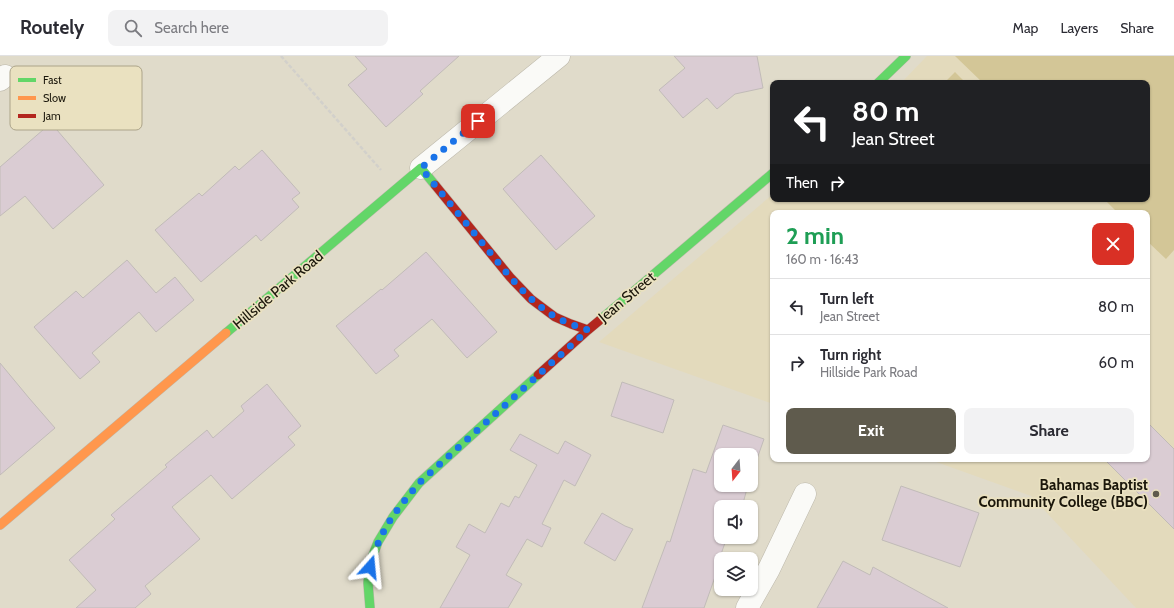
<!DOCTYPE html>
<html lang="en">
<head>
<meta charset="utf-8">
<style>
	:root { --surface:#fff; --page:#f2f2f3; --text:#2b2b33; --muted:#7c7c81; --line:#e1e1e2; --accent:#5f5b4d }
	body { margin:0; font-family:Cabin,sans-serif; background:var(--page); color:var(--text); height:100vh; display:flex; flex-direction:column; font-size:15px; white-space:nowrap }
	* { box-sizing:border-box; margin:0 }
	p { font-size:13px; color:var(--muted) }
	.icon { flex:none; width:22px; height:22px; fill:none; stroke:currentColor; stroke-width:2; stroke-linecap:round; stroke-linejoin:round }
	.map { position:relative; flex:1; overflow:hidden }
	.panel { position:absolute; left:770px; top:154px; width:380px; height:252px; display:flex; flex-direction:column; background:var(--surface); border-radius:8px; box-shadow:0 1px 3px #0004 }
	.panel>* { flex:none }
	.top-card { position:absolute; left:770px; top:24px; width:380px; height:122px; border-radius:8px; box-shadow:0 1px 3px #0004; background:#202124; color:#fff; overflow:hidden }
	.needle { width:26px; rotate:197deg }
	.controls { position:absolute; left:714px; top:392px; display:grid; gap:8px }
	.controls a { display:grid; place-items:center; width:44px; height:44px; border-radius:8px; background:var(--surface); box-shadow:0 1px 3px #0004; font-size:20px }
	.pin { position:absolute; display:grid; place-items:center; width:34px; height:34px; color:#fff; margin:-17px; border-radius:8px; box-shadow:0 2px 6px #0006 }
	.me { position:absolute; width:44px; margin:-22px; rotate:18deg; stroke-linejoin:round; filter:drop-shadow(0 0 3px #0008) }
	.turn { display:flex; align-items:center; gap:14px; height:84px; padding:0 16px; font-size:18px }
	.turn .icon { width:52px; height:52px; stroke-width:2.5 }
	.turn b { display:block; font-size:28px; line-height:34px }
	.then { display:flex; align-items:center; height:38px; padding:0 16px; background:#0003; gap:8px; font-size:15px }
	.round { display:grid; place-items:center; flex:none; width:42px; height:42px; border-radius:8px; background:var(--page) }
	.summary { display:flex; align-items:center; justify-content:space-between; height:68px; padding:0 16px }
	h1 { font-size:24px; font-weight:800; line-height:30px; color:#1e9e55 }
	.action { display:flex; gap:8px; margin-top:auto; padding:8px 16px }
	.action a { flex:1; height:46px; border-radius:8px; background:var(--accent); color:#fff; font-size:16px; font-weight:800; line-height:46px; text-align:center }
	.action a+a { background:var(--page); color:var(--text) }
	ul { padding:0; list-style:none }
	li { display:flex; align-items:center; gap:12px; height:56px; padding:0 16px; border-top:1px solid var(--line) }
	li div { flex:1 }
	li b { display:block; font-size:15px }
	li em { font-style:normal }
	header { display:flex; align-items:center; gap:24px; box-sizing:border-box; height:56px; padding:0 20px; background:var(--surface); border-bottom:1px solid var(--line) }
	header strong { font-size:19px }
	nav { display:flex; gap:22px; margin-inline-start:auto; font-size:14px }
	.search { width:280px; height:36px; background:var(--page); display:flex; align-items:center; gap:10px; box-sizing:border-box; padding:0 14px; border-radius:8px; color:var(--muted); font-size:15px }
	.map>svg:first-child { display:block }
	.built { fill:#e3dabc }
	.green { fill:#d3c697 }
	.building { fill:#daccd3; stroke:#c1bbb8 }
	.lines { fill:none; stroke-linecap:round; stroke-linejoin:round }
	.street-casing { stroke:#bcb8ab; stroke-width:23 }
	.fast-casing { stroke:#bcb8ab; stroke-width:10 }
	.slow-casing { stroke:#bcb8ab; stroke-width:10 }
	.jam-casing { stroke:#bcb8ab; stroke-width:10 }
	.path { stroke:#d2d0cb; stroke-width:2.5; stroke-dasharray:4 2; stroke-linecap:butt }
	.street { stroke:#fafaf7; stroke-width:22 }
	.fast { stroke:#63d668; stroke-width:9 }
	.slow { stroke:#ff974d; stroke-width:9 }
	.jam { stroke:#b3261e; stroke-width:9 }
	.route { stroke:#1a73e8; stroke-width:7; stroke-dasharray:0 12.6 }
	.poi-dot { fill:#5f5b4d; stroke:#eae1c0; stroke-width:1.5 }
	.labels { text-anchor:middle; stroke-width:3.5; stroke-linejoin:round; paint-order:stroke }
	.street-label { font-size:15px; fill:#1a160a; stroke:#eae1c0 }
	.poi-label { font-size:15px; font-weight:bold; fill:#1a160a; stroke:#eae1c0; text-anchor:end }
	.key { fill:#eae1c0; stroke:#aca489; stroke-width:1 }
	.key-label { font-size:11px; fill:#1a160a }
</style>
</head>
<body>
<header>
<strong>Routely</strong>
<div class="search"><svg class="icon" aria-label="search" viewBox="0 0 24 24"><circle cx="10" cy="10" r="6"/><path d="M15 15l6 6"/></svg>Search here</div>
<nav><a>Map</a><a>Layers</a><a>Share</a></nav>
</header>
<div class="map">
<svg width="1174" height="552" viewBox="0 0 1174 552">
	<rect width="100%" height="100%" fill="#e0dbca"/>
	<!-- built -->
	<path class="built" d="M927,0H1174V552H1136L1031,440L928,403H1147V157H773V348L599,286L773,138V143H1147V27H901Z"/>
	<!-- green -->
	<path class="green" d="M955,0H1174V194L1166,203L1147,185V157H1118L1104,143H1147V27H983Z
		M955,16L966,27H944Z"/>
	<!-- building -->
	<path class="building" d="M355,0H459L420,35L423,38L386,71L348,29L367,13Z
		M674,0H757L763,32L735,38L717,53L707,42L683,62L659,34L685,12Z
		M51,67L104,129L53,173L25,140L0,160V111Z
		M262,94L300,137L292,143L299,151L261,185L256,179L201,226L155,174L199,137L202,140L235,110L239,114Z
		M541,99L595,160L556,194L503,133Z
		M426,196L497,276L467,302L432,263L394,294L399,300L376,318L336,270L381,233L382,234Z
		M127,204L156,237L175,221L194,244L156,276L139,256L92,297L100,306L80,323L34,271L76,235L83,242Z
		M0,307L29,342L55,372L0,419Z
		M622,326L674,344L663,377L611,360Z
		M267,328L301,370L288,381L295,389L232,443L211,419L172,451L200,483L145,530L151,538L135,552H76L96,534L69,504L115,463L111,459L167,411L165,409L207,374L213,382L244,355L241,350Z
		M1147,366L1174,393V473L1104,403H1147Z
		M723,369L764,383L751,420V399H721V429H748L742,451H721V481H727L719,504H721L704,552H642L667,485L670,486L693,413L706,417Z
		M520,378L558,398L565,385L591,399L575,430L564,424L542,468L551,472L542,491L527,483L506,519L522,528L508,552H440L470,499L456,491L469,468L485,477L501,447L509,451L515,440L519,442L537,409L510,394Z
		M901,430L979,457L960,511L882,484Z
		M602,457L625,470L633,473L615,505L584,487Z
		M843,505L870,519L873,511L948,552H817Z"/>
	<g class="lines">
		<!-- street casing -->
		<g class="street-casing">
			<path id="street" d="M0,24L5,20
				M421,112L559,0
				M747,552L769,513L805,438"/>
		</g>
		<!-- fast casing -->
		<g class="fast-casing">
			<path id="fast" d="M878,27L906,0
				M600,264L773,117
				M226,277L421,112L435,129
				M370,552L368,527L369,513L373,499L378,486L393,461L419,427L538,319"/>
		</g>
		<!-- slow casing -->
		<g class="slow-casing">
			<path id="slow" d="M0,469L226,277"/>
		</g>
		<!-- jam casing -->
		<g class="jam-casing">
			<path id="jam" d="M435,129L510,221L531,243L555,261L571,268L588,274L600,264
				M538,319L588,274"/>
		</g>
		<!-- path -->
		<path class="path" d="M281,0L381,114"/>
		<!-- street -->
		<use href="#street" class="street"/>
		<!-- fast -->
		<use href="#fast" class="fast"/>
		<!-- slow -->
		<use href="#slow" class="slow"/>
		<!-- jam -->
		<use href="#jam" class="jam"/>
	</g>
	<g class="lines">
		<!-- route -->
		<path class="route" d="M370,511C373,501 376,491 381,481C390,461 405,444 419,427L588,274C573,269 558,264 545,254C532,245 521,233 510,221L421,112L478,65"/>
	</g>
	<!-- markers -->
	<circle class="poi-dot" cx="1156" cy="438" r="4"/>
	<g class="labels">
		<!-- street labels -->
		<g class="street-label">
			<text transform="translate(278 234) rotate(-40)" y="5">Hillside Park Road</text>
			<text transform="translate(627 241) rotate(-40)" y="5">Jean Street</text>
		</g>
		<!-- poi labels -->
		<g class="poi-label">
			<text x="1148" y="434">Bahamas Baptist<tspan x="1148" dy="17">Community College (BBC)</tspan></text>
		</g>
	</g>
	<!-- legend -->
	<rect x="10" y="10" width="132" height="64" rx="6" class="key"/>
	<rect x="18" y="22" width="18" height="4" fill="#63d668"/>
	<rect x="18" y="40" width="18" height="4" fill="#ff974d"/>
	<rect x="18" y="58" width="18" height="4" fill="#b3261e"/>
	<g class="key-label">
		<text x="43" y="28">Fast</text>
		<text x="43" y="46">Slow</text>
		<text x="43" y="64">Jam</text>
	</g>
</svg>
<div class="controls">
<a><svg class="needle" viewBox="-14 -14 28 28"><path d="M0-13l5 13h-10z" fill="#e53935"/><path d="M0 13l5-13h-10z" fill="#7c7c81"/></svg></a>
<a><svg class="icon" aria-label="sound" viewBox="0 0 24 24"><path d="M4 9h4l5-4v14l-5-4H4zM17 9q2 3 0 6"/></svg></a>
<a><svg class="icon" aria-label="layers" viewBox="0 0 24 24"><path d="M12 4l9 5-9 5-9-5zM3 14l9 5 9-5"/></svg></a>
</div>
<div class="pin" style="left:478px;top:65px;background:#d93025"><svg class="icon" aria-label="arrive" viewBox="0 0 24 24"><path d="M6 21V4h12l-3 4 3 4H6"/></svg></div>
<svg class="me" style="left:370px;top:511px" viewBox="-20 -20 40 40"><path d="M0-17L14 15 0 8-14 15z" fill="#1a73e8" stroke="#fff" stroke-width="4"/></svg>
<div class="top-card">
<div class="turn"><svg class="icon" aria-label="left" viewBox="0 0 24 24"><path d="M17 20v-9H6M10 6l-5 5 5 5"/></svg><div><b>80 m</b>Jean Street</div></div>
<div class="then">Then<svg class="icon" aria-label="right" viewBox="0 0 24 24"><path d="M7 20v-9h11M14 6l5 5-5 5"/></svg></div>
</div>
<section class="panel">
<div class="summary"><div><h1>2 min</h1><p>160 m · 16:43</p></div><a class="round" style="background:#d93025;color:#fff"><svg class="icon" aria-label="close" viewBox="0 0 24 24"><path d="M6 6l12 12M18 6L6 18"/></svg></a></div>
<ul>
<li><svg class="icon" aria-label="left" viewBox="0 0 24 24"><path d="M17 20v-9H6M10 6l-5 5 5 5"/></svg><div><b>Turn left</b><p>Jean Street</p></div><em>80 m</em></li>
<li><svg class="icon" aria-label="right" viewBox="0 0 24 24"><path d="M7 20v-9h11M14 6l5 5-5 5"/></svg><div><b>Turn right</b><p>Hillside Park Road</p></div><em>60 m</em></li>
</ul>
<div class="action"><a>Exit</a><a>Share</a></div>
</section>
</div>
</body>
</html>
